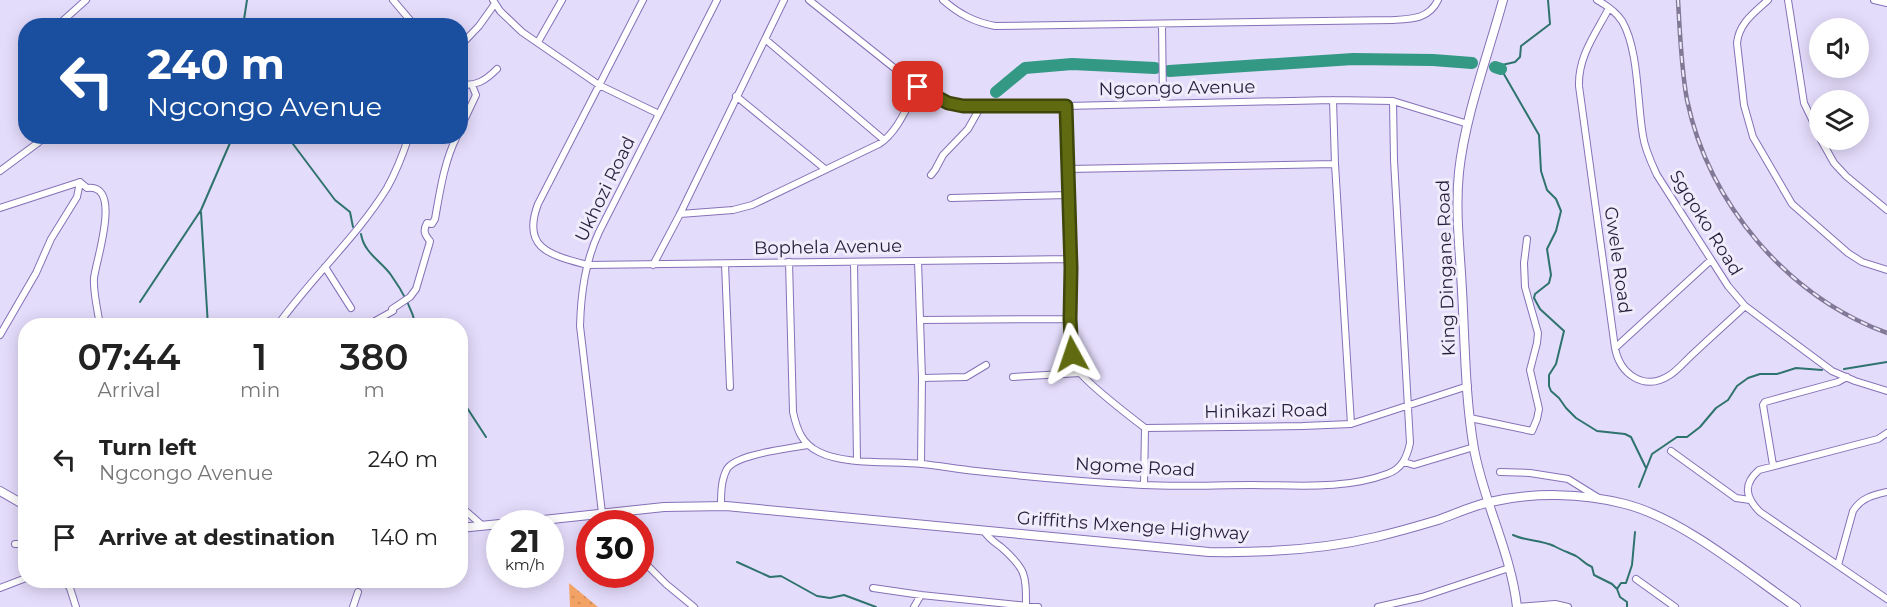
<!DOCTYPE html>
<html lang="en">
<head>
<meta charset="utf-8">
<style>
	:root { --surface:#fff; --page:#f2f2f2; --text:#222; --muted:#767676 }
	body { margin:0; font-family:Montserrat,sans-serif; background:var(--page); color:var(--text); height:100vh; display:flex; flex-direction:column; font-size:22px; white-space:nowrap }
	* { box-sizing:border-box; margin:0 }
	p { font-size:20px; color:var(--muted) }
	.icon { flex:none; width:33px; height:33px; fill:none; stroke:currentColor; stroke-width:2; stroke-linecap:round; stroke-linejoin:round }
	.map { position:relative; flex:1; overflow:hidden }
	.details { position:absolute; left:18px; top:318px; width:450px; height:270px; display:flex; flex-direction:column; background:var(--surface); border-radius:24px; box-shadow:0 3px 15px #0003 }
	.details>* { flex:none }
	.top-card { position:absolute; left:18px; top:18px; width:450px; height:126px; border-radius:24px; box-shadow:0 3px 15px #0003; background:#1a4fa0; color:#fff; overflow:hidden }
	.fabs { position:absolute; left:1809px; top:18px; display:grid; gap:12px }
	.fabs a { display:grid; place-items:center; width:60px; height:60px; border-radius:50%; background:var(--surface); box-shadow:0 3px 15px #0003; font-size:30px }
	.speed { position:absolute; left:486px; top:510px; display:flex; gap:12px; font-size:30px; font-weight:700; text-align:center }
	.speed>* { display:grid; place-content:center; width:78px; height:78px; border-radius:50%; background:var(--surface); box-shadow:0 3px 15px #0003; line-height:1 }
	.speed small { font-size:15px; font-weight:400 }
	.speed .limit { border:9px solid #d22; background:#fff; color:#111 }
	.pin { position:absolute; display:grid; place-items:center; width:51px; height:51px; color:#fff; margin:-26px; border-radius:12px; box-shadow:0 3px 9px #0006 }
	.me { position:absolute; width:66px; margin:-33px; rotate:355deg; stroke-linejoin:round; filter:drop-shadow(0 0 4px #0008) }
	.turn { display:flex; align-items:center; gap:21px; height:126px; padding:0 30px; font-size:27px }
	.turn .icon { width:78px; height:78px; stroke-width:2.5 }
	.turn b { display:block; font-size:42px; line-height:51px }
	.eta { display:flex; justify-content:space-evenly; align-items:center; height:102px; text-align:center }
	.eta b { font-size:36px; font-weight:600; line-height:42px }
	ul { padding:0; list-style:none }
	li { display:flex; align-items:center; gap:18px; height:78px; padding:0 30px }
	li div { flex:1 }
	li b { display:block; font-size:22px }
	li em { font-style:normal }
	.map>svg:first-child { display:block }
	.grass { fill:url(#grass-dots) }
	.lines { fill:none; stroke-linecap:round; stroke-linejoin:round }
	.stream { stroke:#2f736e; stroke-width:2 }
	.river { stroke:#339884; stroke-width:12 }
	.street-casing { stroke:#8571b7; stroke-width:8 }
	.secondary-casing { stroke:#8571b7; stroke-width:10 }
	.street { stroke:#fff; stroke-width:6 }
	.secondary { stroke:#fff; stroke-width:8 }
	.rail-casing { stroke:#827997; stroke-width:4.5 }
	.rail { stroke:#f0ecfc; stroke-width:2; stroke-dasharray:7; stroke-linecap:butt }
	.route-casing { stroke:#3e460b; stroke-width:15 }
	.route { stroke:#606b11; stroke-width:10 }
	.labels { text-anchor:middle; stroke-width:6; stroke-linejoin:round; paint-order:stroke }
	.street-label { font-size:18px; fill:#271e3b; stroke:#f0ecfc }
</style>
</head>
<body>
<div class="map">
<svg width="1887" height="607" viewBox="0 0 1887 607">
	<defs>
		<pattern id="grass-dots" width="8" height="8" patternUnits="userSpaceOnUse" patternTransform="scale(1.5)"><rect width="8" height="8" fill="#f3a265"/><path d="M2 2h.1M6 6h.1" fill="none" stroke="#d08b59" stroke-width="1.8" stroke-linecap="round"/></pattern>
	</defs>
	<rect width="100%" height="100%" fill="#e4dcfb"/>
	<!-- grass -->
	<path class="grass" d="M569,583L598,607H570Z"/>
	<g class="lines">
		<!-- stream -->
		<path class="stream" d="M1548,0L1550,24L1521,46L1520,57L1515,62L1502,65L1501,69L1539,135L1541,171L1547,190L1556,199L1561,211L1556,231L1547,249L1551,275L1549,283L1535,294L1534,298L1540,309L1564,331L1556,364L1549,375V386L1551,391L1559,398L1566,408L1576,418L1597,431L1625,434L1631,437L1646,468
			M243,26L247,0
			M287,136L335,200L350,212L353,227
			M201,212L208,326
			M361,234C364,253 381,261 391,275C401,289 412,309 416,326
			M140,302L201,210L233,136
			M1844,369L1887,362
			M460,397L486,437
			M1639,487L1652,454L1677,437H1687L1700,427L1716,408L1728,400L1737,386L1748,378L1760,374H1777L1796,368L1822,370
			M1513,535C1526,541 1541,540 1554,546C1561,550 1570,553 1576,556C1583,560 1583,563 1592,567L1594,575L1612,584L1617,589
			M737,562L770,577L781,576L817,596L830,598L844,595L876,607
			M1627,607V602L1620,597L1617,589L1621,583H1626L1632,565L1635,532"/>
		<!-- river -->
		<path class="river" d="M1495,67L1501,69
			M1169,71L1353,59L1433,60L1472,63
			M996,92L1025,68L1072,64L1155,68"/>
		<!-- street casing -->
		<g class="street-casing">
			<path id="street" d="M393,0L415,26
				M493,0L500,11L522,32L599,85L659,114
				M643,0L538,204C521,249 551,255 587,265L1070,259
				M809,0L918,87L948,103L963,106H1066L1333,100L1393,101L1468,124
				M943,0C959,14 974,22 995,26L1393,20C1412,19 1429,19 1438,0
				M1597,0C1606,5 1616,12 1622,21C1639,50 1637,102 1643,136C1645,150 1651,162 1657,175L1728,286L1745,306L1832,371L1855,381L1887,391
				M1768,0C1754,13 1739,23 1737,43L1744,105L1753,137L1792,204L1848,253L1862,262L1887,270
				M1788,0L1804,103L1820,136
				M1874,0L1887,3
				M1609,8C1596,33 1578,56 1579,86L1615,348C1620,374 1644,392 1670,375C1678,370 1686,360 1694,353C1711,337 1728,322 1745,306
				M1162,24L1163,103
				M57,26L86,0
				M765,39L884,140
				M538,42L562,0
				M460,46L479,26L494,5
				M460,84C476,87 486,80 497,69
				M736,96L825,169
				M1333,100L1335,164L1351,424
				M1066,106C1068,159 1070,213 1071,267C1071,293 1065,345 1076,367C1081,379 1132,418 1145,428L1303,426L1351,424L1468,386
				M460,129L476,95L472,85
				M401,136L406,144
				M1821,140L1834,163L1846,176L1887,210
				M1068,169L1335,164
				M0,171L39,142V136
				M931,175L935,170L943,155L968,129L981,106
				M951,198L1069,195
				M0,208L80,182
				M680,214L733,210L752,205L879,144C897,133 908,105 918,87
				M918,261L922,378L921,464
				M789,262L793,412C797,430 802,444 819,452C844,465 893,461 922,464C940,466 958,469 976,471C1031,477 1088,482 1143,485C1179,487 1216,485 1252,485C1297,485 1344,490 1387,474C1402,469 1407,457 1410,443L1394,160L1393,101
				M854,262L857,460
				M725,264L730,387
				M653,265L680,214L784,0
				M325,267L351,308
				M920,320L1070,319
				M277,326C311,278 356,238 387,188C396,172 403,154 409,136
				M366,326L393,311L392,309L410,297L416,289L429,245L430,241C424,234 423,230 427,223L432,224L435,219C440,191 444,162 457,136
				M0,335L36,273L51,239L77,197L80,182L87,188C123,183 96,260 94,278C93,293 98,311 100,326
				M1615,348L1711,260
				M1013,377L1080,373
				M922,378L966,377L986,365
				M1470,418L1532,431L1537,419L1539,409L1530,370L1537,343L1538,333L1525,287L1524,263L1527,239
				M1887,433L1878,439L1759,470C1743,484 1745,497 1760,512L1887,599
				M1671,451L1736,498L1750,500
				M1404,462L1414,465L1474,447
				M1773,465L1763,405L1765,402L1838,382L1847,377
				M1500,472L1530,473L1568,479L1597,497
				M1144,485L1145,428
				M460,506L483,526
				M721,506C721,494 721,480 727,469C736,454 788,449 807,445
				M606,524L602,513L580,326C581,293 585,262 599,232L717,0
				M984,531C988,538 994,542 1001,547C1026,569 1026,574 1026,606
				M15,544H26
				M640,558L666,584L694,607
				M1838,565L1853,511C1861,498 1873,495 1887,492
				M1636,579L1675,607
				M64,580L70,588L76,607
				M0,588L26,578
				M873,588L921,595L1038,607
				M353,607L358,592
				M914,607L921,595
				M1378,607L1422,597L1509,568
				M1517,607L1555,604L1568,607"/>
		</g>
		<!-- secondary casing -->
		<g class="secondary-casing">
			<path id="secondary" d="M1503,0C1488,55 1465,116 1459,172C1455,211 1460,251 1462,290C1465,343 1465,397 1474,449C1484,503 1511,553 1517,607
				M0,491L26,506
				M505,524L664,507L726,506L1209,552C1265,553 1321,550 1376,537C1397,532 1418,526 1438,520C1455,514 1472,506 1490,502C1533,492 1582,493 1625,504C1683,519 1747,573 1796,607
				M460,528L500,524"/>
		</g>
		<!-- street -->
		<use href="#street" class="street"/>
		<!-- secondary -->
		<use href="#secondary" class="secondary"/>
		<!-- rail casing -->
		<g class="rail-casing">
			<path id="rail" d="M1678,0C1680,33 1681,67 1687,100C1709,204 1787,296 1887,333"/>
		</g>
		<!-- rail -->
		<use href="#rail" class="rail"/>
	</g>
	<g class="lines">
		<!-- route casing -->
		<g class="route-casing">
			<path id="route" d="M918,87L948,103L963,106H1066L1071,268L1070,319L1072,354"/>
		</g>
		<!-- route -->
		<use href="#route" class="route"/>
	</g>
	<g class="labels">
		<!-- street labels -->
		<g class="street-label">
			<text transform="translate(1177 88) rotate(-1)" y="6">Ngcongo Avenue</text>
			<text transform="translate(605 189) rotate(-64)" y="6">Ukhozi Road</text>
			<text transform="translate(1706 223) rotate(58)" y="6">Sgqoko Road</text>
			<text transform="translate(828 247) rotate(-1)" y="6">Bophela Avenue</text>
			<text transform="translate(1618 260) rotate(82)" y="6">Gwele Road</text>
			<text transform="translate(1446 268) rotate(-92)" y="6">King Dingane Road</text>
			<text transform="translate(1266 411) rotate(-1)" y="6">Hinikazi Road</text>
			<text transform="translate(1135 467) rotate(3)" y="6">Ngome Road</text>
			<text transform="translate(1133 526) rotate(4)" y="6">Griffiths Mxenge Highway</text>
		</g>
	</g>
</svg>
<div class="fabs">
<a><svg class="icon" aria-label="sound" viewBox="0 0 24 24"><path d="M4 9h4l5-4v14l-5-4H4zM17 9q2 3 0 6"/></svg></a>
<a><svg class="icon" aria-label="layers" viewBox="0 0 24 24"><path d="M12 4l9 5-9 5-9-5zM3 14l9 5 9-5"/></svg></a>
</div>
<div class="speed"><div>21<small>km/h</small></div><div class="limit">30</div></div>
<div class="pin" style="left:918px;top:87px;background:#d93025"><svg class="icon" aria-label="arrive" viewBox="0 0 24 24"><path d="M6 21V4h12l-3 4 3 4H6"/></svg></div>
<svg class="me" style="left:1072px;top:354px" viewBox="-20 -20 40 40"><path d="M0-17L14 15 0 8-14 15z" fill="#606b11" stroke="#fff" stroke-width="4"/></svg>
<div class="top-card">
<div class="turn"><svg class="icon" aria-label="left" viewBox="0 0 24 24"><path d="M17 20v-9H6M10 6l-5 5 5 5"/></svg><div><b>240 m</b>Ngcongo Avenue</div></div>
</div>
<section class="details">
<div class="eta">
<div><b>07:44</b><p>Arrival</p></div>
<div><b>1</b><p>min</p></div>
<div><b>380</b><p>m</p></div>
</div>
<ul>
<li><svg class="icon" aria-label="left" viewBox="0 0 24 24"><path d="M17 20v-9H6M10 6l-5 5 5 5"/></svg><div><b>Turn left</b><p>Ngcongo Avenue</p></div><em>240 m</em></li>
<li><svg class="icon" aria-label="arrive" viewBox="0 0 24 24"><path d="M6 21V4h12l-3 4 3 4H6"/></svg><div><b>Arrive at destination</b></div><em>140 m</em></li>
</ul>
</section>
</div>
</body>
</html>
